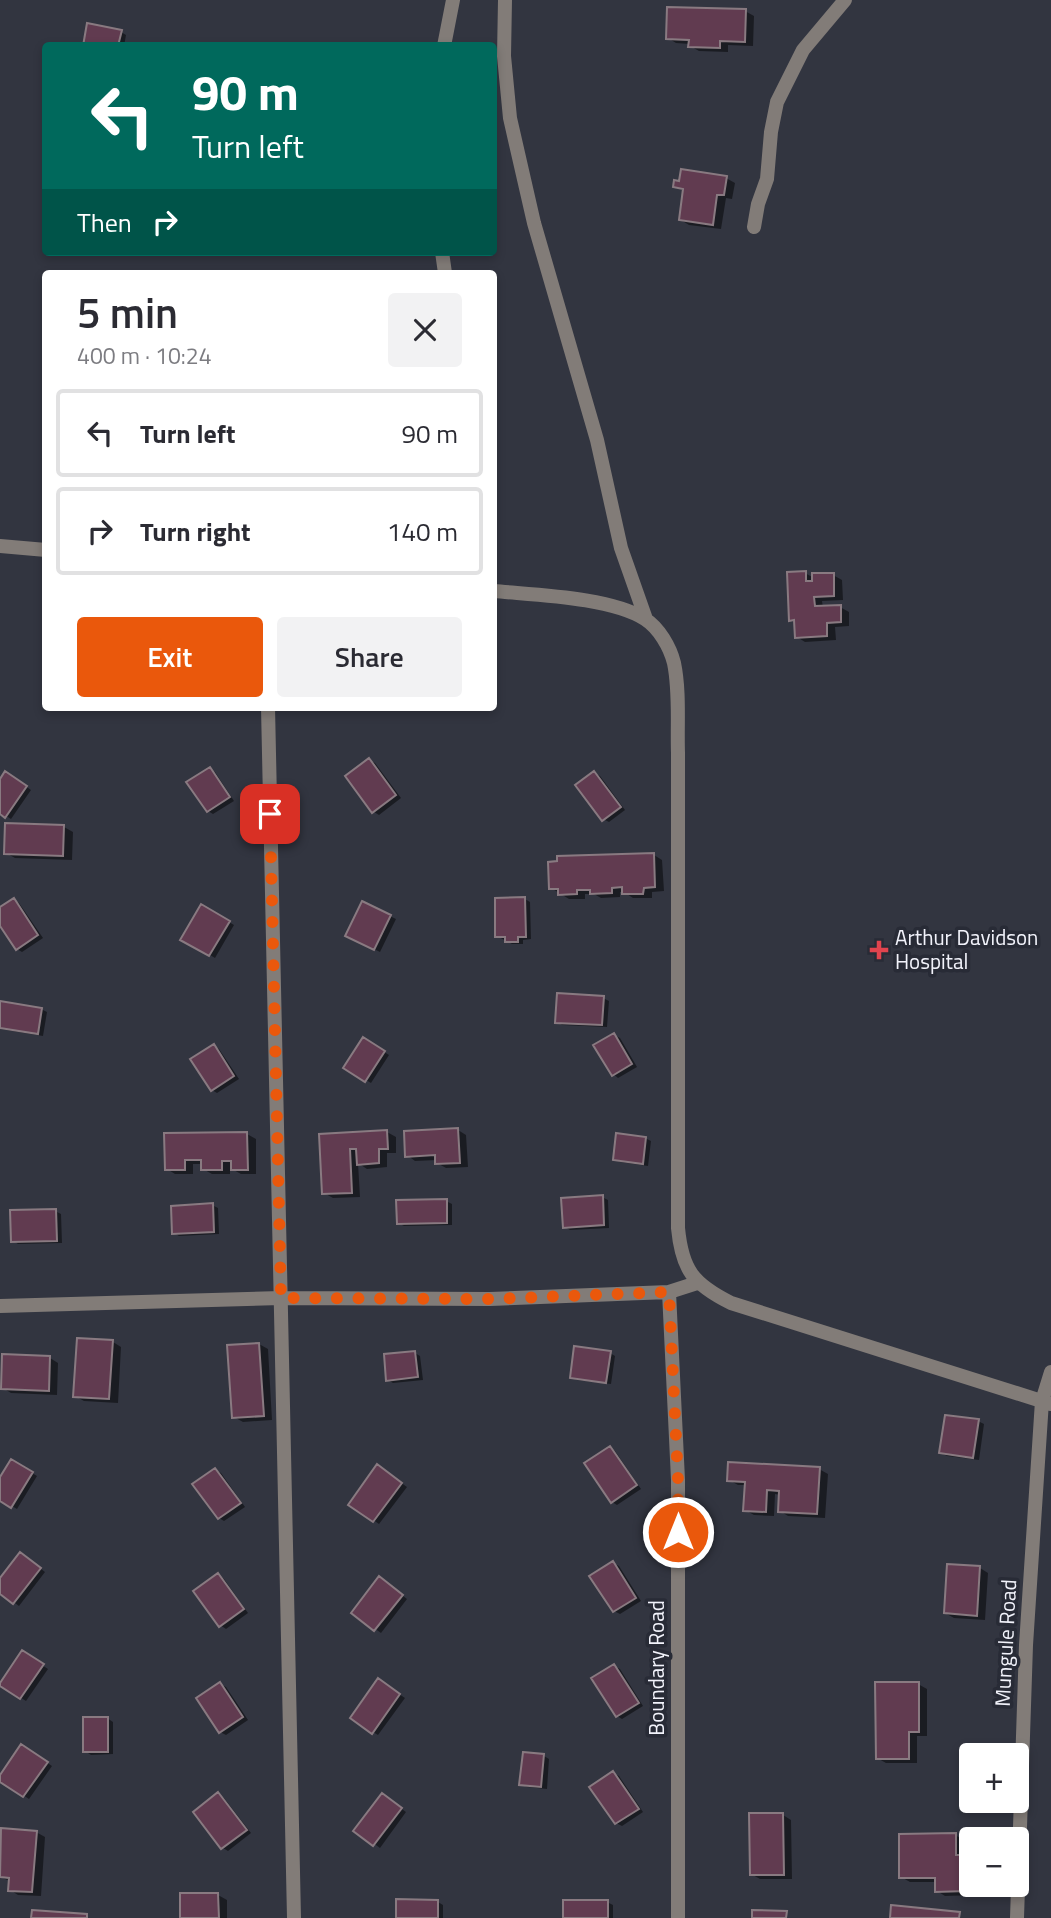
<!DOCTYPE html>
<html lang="en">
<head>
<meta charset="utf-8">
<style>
	:root { --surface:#fff; --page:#f2f2f3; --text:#2b2b33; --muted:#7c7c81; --line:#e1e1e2; --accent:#ea580c }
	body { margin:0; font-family:"Titillium Web",sans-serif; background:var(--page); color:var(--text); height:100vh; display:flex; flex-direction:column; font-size:26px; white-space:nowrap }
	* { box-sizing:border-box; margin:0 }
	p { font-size:23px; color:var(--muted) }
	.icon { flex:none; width:38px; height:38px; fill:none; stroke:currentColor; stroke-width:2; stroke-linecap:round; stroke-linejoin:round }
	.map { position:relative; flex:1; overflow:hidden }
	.details { position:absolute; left:42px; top:270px; width:455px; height:441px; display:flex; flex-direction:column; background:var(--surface); border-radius:7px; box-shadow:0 4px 10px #0003 }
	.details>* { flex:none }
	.banner { position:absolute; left:42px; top:42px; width:455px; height:214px; border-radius:7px; box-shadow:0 4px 10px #0003; background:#00695c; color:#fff; overflow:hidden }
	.controls { position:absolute; left:959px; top:1743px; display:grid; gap:14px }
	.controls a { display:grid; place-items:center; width:70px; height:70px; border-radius:7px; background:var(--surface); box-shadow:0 4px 10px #0003; font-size:35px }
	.pin { position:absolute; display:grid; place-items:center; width:60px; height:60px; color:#fff; margin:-30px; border-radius:14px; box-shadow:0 4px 10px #0006 }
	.me { position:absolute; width:77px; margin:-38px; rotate:0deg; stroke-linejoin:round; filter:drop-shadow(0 0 5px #0008) }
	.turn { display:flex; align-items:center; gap:24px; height:147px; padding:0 35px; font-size:32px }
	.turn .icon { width:91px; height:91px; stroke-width:2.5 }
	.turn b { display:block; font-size:49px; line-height:60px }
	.then { display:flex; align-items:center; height:66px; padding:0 35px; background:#0003; gap:14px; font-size:26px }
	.round { display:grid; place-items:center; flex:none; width:74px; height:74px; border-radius:7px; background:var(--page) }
	.headline { display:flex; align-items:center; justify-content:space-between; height:119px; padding:0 35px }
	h1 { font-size:42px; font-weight:600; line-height:52px }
	.cta { display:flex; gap:14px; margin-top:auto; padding:14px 35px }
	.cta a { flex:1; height:80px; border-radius:7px; background:var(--accent); color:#fff; font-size:28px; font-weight:600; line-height:80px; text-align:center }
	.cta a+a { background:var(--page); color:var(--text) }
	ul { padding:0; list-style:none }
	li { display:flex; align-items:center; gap:21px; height:88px; margin:0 14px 10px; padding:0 21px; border:4px solid var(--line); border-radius:7px }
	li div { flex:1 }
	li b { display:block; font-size:26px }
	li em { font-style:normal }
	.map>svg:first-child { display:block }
	.shadow { fill:#0007 }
	.building { fill:#613b50; stroke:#897a81; stroke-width:2 }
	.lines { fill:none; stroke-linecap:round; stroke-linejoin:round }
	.minor { stroke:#827c78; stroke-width:14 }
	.route { stroke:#ea580c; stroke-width:12; stroke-dasharray:0 21.6 }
	.health-dot { fill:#e0444e; stroke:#282b36; stroke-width:2.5 }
	.labels { text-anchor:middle; stroke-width:7; stroke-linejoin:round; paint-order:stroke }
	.poi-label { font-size:21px; fill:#f2f3fb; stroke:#282b36; text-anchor:start }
	.street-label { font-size:21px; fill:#f2f3fb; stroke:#282b36 }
</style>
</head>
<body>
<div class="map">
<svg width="1051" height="1918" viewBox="0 0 1051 1918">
	<rect width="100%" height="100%" fill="#323540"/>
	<!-- shadow -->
	<path class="shadow" d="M745,11L754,16L753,46L728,45V52L699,51L690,46V44L676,43L668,38Z
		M121,32L126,35L124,46H84Z
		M726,178L735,183L732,199L726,198L721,229L689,225L681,220L685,192L675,186Z
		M805,573L814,578L833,575L842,580L843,600L822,601L823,608L840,607L849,612V626L835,627L836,640L805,642L797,637L796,623L791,620Z
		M369,760L375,763L401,798L379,815L374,812Z
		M210,769L215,772L234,801L213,814L208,811Z
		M595,773L600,776L625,810L609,822L603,819Z
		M11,776L31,790L11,819L0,812V782Z
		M64,827L73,832L72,860L15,858L6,853Z
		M654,855L662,860L664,891L652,892V898H633L624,892H620V897L601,898L594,894H585V899H569L551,888Z
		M525,899L530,902L531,939L523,940V944H512L497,936Z
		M14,900L19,903L43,938L22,952L17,949L0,923V909Z
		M362,903L396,919L380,952L352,938Z
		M202,906L234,925L215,958L183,939Z
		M603,998L609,1001L607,1027L562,1025L557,1022Z
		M0,1003L41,1009L47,1012L43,1036L0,1029Z
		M614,1035L620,1038L637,1067L618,1078L613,1074Z
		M364,1039L389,1055L371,1083L346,1068Z
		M214,1046L219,1049L239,1079L217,1093L212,1090Z
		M458,1130L466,1135L468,1167L446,1168L437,1163V1160L415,1161L407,1155Z
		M387,1132L396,1137V1153H387V1167L367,1169L358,1163L360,1197L333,1198L324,1193L321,1136Z
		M247,1134L256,1139V1174H241L230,1168V1174H212L203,1169V1164H193V1174H175L167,1169L166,1135Z
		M645,1138L651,1141L648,1166L620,1162L615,1159Z
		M602,1197L608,1200L609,1228L570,1230L565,1227Z
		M446,1201L452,1204V1225L404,1226L398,1223Z
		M212,1205L218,1208L219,1234L179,1236L174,1233Z
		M55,1211L61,1214L62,1243L18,1244L13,1241Z
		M113,1342L121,1347L118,1403L84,1401L75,1396Z
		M259,1344L268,1349L272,1420L243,1422L234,1417Z
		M415,1353L420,1356L423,1380L393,1383L388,1380Z
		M610,1353L615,1356L611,1384L577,1380L572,1377Z
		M50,1358L58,1363L57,1395L11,1393L3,1388Z
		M978,1421L984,1424L979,1460L947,1456L941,1453Z
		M610,1448L615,1451L641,1489L617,1505L612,1502Z
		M12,1461L37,1476L17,1509L0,1499V1480Z
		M819,1469L828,1474L825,1518L788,1516L780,1511L781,1495L775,1494L774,1516L754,1515L745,1510L746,1485H738L729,1480Z
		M216,1470L221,1473L245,1507L224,1521L219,1518Z
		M383,1470L407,1487L379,1524L350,1504Z
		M26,1557L45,1572L19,1606L0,1592V1581Z
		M613,1563L619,1566L641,1601L620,1614L614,1611Z
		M980,1568L988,1573L985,1620L954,1618L945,1613Z
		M219,1575L224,1579L248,1613L226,1629L220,1625Z
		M385,1582L407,1599L381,1633L353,1613Z
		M22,1652L48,1669L26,1701L1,1685Z
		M614,1666L620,1669L643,1706L622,1719L617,1716Z
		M220,1684L226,1687L248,1720L226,1735L220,1732Z
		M384,1684L405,1698L378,1735L373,1732Z
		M918,1684L927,1689V1736H917V1763H886L877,1758Z
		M107,1718L113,1722V1754L91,1755L85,1751Z
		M27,1749L52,1766L29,1799L0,1780Z
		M524,1754L544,1756L549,1759L547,1789L527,1787L521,1784Z
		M613,1773L619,1776L643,1812L622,1826L616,1823L592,1788Z
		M218,1795L224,1798L251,1833L228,1851L223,1848Z
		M387,1798L406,1812L380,1848L356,1830Z
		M783,1815L791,1820L792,1879H760L751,1874Z
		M2,1830L36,1832L45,1837L41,1896L18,1895L10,1890V1881L0,1877Z
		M955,1835L964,1840V1857L971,1859V1885H976V1895L945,1896L937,1891L936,1882H910L901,1877Z
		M218,1895L227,1900V1918H182Z
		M438,1902L443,1905V1918H398Z
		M607,1902L613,1905V1918H565Z"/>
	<!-- building -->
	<path class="building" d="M667,7L746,9L745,42L720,41V48L688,47L689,40L666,39Z
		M87,23L122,30L118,46H83Z
		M681,169L727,176L724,195H717L713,225L679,220L683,189L673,187L674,180L679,181Z
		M806,571V581H812V573H834V596L814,597L815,606L841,605V622L827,623V636L795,638L794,620L789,621L787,572Z
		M369,758L396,795L372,813L345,776Z
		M210,767L230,797L207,812L186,782Z
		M5,771L27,786L5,818L0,814V779Z
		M594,771L621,807L602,821L575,785Z
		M5,823L64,825L63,856L4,854Z
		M654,853L655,887L644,888L643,894H622V887L612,888V893L590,894V890H577V894L558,895V889H549L548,862L557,861V856Z
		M525,897L526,937H518V942H505V937H495V898Z
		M14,898L38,935L16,950L0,926V907Z
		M362,901L391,915L374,950L345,936Z
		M201,904L230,921L209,956L180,940Z
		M557,993L604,996L602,1025L555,1023Z
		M0,1001L42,1008L38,1034L0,1028Z
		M614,1033L632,1064L612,1076L593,1045Z
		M363,1037L385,1051L365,1082L343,1068Z
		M214,1044L234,1076L211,1091L190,1059Z
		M458,1128L460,1163L435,1164V1155L405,1157L404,1131Z
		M387,1130L388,1149H379V1163L357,1165L356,1149H350L352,1193L322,1194L319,1134Z
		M247,1132L248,1170H231V1161H222V1170H201V1160H185V1170H165L164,1133Z
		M616,1133L646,1137L643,1164L613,1160Z
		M603,1195L604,1225L563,1228L561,1198Z
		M447,1199V1223L397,1224L396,1200Z
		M213,1203L214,1232L172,1234L171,1206Z
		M56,1209L57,1241L11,1242L10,1210Z
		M77,1338L113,1340L109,1399L73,1397Z
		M259,1343L264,1416L232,1418L227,1345Z
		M574,1346L611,1351L606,1383L570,1378Z
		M415,1351L418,1377L386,1381L384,1354Z
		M2,1354L50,1356L49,1391L1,1389Z
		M945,1415L979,1419L973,1458L939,1453Z
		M610,1446L637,1485L611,1503L584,1463Z
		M11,1459L33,1472L11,1508L0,1501V1477Z
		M728,1462L820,1467L817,1514L778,1512L779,1491L767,1490L766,1512L743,1511L745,1482L727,1481Z
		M377,1464L402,1483L373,1522L348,1505Z
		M215,1468L241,1503L218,1519L192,1484Z
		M20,1552L41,1568L13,1604L0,1594V1578Z
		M613,1561L636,1598L613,1612L589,1576Z
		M947,1564L980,1566L977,1616L944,1613Z
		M218,1573L244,1609L219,1627L193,1591Z
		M379,1576L403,1595L374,1631L351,1613Z
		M22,1650L44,1664L20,1699L0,1686V1683Z
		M614,1664L639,1703L616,1717L591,1678Z
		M378,1678L400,1694L372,1734L350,1718Z
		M220,1682L243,1717L219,1733L196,1698Z
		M875,1682H919V1732H909V1759H876Z
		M83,1717H108V1752H83Z
		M21,1744L48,1762L23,1797L0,1782V1775Z
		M523,1752L544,1754L541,1787L519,1785Z
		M613,1771L639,1809L615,1824L589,1787Z
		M218,1792L247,1830L221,1849L193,1812Z
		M382,1793L402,1808L373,1846L353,1831Z
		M749,1813H783L784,1875H750Z
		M1,1828L37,1831L32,1892L8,1891L9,1878L0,1877Z
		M956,1833V1855H967V1891L935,1892V1878H899V1834Z
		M180,1893H218L219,1918H180Z
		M396,1899L438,1900V1918H396Z
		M563,1900H608V1918H563Z
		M891,1905L960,1912L959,1918H890Z
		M32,1910L87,1914V1918H31Z
		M752,1910L787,1911L786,1918H752Z"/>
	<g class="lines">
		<!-- minor -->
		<path class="minor" d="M505,0L504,56L510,118L534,223L597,440L621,548L646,619
			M444,46L453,0
			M754,227L758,204L767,179L771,132L777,102L803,50L845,0
			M442,252L445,273
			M0,546L46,550
			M494,591C535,595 610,597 645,619C659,628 670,647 674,663C680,692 677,724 678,753V1228C682,1270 693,1284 731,1303L1051,1404
			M268,707L294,1918
			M669,1292L678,1480V1918
			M0,1306L281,1298L490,1299L669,1292L697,1283
			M1017,1918L1026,1645L1042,1401L1051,1372"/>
	</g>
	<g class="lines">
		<!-- route -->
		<path class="route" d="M270,814L281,1298L490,1299L669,1292L678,1480V1532"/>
	</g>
	<!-- markers -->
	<path class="health-dot" d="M875.5 939.5h7v7h7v7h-7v7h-7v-7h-7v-7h7z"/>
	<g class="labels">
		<!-- poi labels -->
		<g class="poi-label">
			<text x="895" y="945">Arthur Davidson<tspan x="895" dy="24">Hospital</tspan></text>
		</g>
		<!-- street labels -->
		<g class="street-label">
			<text transform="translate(1006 1643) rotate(-87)" y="7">Mungule Road</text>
			<text transform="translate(657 1668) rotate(-90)" y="7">Boundary Road</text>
		</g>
	</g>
</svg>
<div class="controls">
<a>+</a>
<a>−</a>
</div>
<div class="pin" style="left:270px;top:814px;background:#d93025"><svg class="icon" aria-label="arrive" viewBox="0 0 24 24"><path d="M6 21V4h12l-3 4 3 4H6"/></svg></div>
<svg class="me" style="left:678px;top:1532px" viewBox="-20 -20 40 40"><circle r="17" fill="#ea580c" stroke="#fff" stroke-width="3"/><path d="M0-11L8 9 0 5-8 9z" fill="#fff"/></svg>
<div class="banner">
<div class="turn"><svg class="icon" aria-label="left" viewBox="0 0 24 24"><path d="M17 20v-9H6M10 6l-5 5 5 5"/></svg><div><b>90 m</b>Turn left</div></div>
<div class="then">Then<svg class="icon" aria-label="right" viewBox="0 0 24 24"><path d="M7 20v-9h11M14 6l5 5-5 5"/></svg></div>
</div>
<section class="details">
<div class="headline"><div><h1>5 min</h1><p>400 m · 10:24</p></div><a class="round"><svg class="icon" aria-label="close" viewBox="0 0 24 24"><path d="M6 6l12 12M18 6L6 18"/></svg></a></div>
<ul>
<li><svg class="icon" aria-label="left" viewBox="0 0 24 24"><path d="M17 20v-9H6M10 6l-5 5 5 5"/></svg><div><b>Turn left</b></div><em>90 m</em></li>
<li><svg class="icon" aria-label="right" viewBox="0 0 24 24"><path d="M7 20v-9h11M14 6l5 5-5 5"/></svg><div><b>Turn right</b></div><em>140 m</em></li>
</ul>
<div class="cta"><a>Exit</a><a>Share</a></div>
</section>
</div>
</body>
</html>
